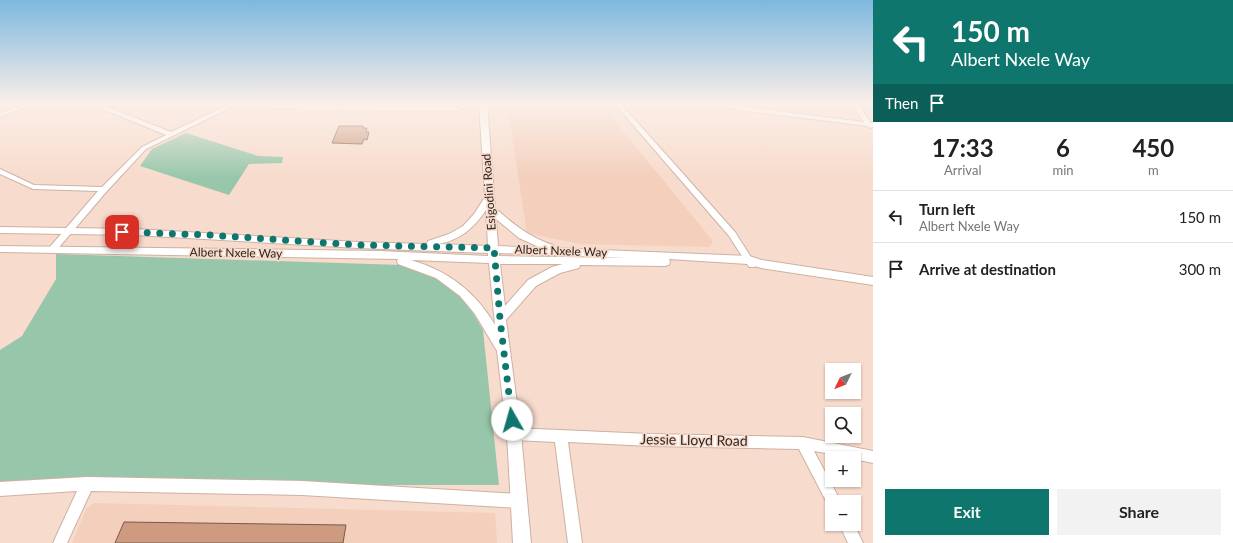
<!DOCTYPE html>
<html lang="en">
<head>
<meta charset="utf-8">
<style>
	:root { --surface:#fff; --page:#f2f2f2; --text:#222; --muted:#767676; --line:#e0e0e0; --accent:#0f766e }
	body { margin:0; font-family:Lato,sans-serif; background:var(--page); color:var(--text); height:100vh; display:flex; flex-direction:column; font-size:15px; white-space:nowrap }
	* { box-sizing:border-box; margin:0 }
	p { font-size:13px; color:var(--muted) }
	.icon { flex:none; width:22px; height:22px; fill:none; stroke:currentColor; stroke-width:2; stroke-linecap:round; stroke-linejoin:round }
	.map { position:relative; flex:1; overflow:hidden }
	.side { display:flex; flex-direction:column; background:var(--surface); width:360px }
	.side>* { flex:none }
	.banner { background:#0f766e; color:#fff; overflow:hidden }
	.needle { width:26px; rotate:227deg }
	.fabs { position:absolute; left:825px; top:363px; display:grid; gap:8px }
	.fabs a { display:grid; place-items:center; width:36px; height:36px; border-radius:0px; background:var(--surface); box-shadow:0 1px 3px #0004; font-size:20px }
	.pin { position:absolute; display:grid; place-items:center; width:34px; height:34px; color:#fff; margin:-17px; border-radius:8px; box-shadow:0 2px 6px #0006 }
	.me { position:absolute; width:44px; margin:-22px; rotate:353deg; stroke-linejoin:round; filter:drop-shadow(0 0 3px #0008) }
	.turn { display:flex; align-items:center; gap:14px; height:84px; padding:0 12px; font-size:18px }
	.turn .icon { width:52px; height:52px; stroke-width:2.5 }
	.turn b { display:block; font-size:28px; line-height:34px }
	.then { display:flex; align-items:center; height:38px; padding:0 12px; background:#0003; gap:8px; font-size:15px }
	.eta { display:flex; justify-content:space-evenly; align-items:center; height:68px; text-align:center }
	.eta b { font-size:24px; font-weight:700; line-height:28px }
	.cta { display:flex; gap:8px; margin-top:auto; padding:8px 12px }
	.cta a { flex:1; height:46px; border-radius:0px; background:var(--accent); color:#fff; font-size:16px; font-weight:700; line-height:46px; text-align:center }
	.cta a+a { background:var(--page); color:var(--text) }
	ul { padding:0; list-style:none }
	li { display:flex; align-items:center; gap:12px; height:52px; padding:0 12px; border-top:1px solid var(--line) }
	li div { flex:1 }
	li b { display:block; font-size:15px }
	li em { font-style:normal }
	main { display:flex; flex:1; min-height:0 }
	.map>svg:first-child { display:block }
	.built { fill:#f3cfbc }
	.green { fill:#97c6aa }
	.building { fill:#ce9b80; stroke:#745c4f }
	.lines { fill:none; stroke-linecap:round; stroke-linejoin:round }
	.minor-casing { stroke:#cdb1a3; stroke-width:2 }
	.major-casing { stroke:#cdb1a3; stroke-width:2 }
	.minor { fill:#fff; fill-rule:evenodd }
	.major { fill:#fff; fill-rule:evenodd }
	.route { stroke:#0f766e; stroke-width:7; stroke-dasharray:0 12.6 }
	.labels { text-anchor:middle; stroke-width:3.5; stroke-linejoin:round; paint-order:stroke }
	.street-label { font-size:12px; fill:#302520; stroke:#f7dbcc }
	.near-street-label { font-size:14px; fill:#302520; stroke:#f7dbcc }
</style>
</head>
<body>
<main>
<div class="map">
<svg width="873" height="543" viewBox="0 0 873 543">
	<rect width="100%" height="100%" fill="#f7dbcc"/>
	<!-- built -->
	<path class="built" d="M507,103H600L713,241L709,247L580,244L527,233Z
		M94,503L495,513L497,543H72L86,509Z"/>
	<!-- green -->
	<path class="green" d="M186,133L258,156L283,157L282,163L249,164L229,195L140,166L152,149Z
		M56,254L401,265L427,272L450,287L467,303L483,330L499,485H0V350L22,336L56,279Z"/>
	<!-- building -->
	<path class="building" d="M339,126H363V128H367L366,132H369L367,140L364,139L362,144L332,143Z
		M124,522L346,525L343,543H115Z"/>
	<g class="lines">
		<!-- minor casing -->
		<g class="minor-casing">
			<path id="minor" d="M27,103H36L0,117V113Z
				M88,103H97L171,132L232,103H240L146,149L107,191L55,252L52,253L48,250L49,248L98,191L33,189L0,174V169L34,185L102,187L142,147L166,135Z
				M253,103L277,105L458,107L461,109L458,111L277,109Z
				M614,103H620L735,232L756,265L755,267H749L729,236Z
				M697,103H715L864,122L851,103H857L871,123H873V127L870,128L867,126L700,105Z
				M514,428L650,434L803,437L873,451V463L854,459V458L814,451L841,502H832V508L829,507L799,449L650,446L568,442L582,543H568L555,442L514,440L510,438L508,434L510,430Z
				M87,477L302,481L519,494L524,496L526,501L524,506L519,508L302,495L91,491L67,543H53L77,491L0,496V482Z
				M839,524H854L863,543H848Z"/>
		</g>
		<!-- major casing -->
		<g class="major-casing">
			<path id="major" d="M479,103H487L495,208C513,224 529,237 553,245V248L749,256L762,260L873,277V285L761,268L748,264L669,259L670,262L669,265L665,266L580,265L579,268L560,273L536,286L506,320L521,434L531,543H513L507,434L497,351L475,314L460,296L436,278L398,264L397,261L398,259L0,252V246L380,251L488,256V253L358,248L135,235L0,233V227L135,229L358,242L427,244L428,241L449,234L463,226L474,214L485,197ZM486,210L488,246L439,244C461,239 473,229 486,210ZM496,219L519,238L541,248L498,246ZM499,253L628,258L499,256ZM411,260L489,263L495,325C475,291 448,271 411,260ZM500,264H563L552,267L528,280L505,306Z"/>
		</g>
		<!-- minor -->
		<use href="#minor" class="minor"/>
		<!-- major -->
		<use href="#major" class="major"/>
	</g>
	<!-- sky -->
	<linearGradient id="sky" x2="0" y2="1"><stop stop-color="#7db8df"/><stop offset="0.58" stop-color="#fbefe8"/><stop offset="1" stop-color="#fbefe8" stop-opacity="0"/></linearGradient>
	<rect width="873" height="179" fill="url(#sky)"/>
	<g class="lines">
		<!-- route -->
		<path class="route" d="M122,232L209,235L358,245L494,248L500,319L512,420"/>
	</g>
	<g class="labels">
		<!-- street labels -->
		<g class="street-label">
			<text transform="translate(489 192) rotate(-94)" y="4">Esigodini Road</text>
			<text transform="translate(561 251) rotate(2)" y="4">Albert Nxele Way</text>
			<text transform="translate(236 253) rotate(1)" y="4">Albert Nxele Way</text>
		</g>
		<!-- near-street labels -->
		<g class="near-street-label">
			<text transform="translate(694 440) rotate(1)" y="5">Jessie Lloyd Road</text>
		</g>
	</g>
</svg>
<div class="fabs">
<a><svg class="needle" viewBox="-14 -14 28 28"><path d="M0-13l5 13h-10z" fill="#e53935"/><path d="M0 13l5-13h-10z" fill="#767676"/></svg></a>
<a><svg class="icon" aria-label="search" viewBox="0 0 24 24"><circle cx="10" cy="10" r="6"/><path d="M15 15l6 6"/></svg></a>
<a>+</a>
<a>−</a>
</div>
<div class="pin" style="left:122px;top:232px;background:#d93025"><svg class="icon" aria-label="arrive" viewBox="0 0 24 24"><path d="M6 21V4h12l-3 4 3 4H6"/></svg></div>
<svg class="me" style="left:512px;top:420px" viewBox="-20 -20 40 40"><circle r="19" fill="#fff"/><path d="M0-13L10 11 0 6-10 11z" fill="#0f766e"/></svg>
</div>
<section class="side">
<div class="banner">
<div class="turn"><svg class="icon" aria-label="left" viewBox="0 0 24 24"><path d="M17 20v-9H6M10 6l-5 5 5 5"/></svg><div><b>150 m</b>Albert Nxele Way</div></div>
<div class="then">Then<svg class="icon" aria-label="arrive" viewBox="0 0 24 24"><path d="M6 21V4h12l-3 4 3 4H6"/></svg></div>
</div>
<div class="eta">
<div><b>17:33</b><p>Arrival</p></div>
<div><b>6</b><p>min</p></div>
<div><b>450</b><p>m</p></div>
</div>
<ul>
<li><svg class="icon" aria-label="left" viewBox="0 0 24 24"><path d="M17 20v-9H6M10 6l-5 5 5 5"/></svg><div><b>Turn left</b><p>Albert Nxele Way</p></div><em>150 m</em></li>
<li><svg class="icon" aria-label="arrive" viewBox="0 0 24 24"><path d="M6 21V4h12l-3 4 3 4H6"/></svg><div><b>Arrive at destination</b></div><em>300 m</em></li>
</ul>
<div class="cta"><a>Exit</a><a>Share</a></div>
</section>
</main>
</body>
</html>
